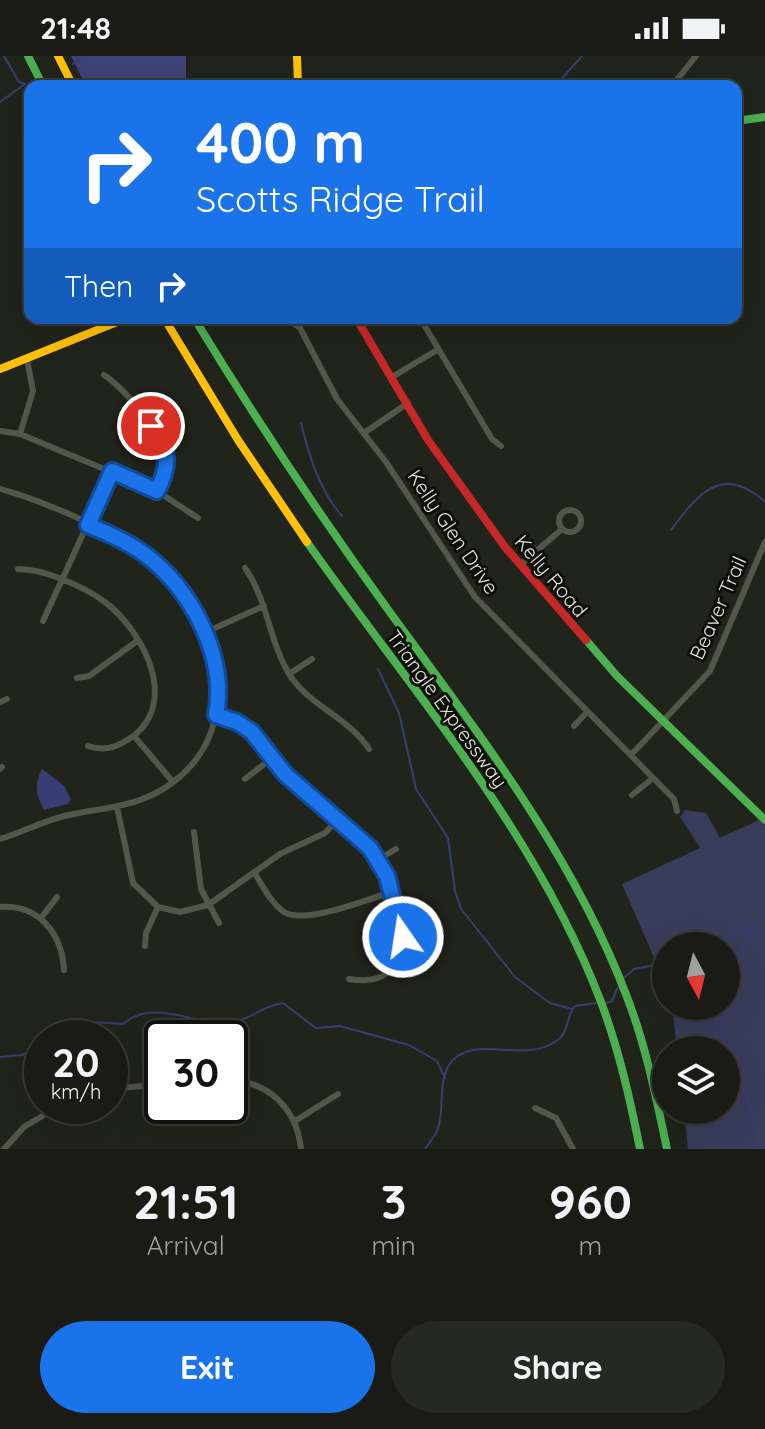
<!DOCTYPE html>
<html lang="en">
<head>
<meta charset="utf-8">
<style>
	:root { --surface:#191b14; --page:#262822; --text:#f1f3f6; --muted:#9fa1a0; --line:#373934; --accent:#1a73e8 }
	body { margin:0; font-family:Quicksand,sans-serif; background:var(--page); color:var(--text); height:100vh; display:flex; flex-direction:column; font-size:30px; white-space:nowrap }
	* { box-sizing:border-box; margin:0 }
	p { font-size:26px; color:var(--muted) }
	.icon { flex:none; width:44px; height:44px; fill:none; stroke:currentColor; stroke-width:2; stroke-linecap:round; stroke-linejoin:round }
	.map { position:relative; height:1093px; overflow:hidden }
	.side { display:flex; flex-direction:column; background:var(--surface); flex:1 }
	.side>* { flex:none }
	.guide { position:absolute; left:24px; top:24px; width:718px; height:244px; border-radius:16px; box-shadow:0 8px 32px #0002,0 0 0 2px var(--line); background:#1a73e8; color:#fff; overflow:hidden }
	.needle { width:52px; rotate:173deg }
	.controls { position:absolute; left:652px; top:876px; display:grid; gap:16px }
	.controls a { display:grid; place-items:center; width:88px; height:88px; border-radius:50%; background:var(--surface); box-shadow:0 8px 32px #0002,0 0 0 2px var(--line); font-size:40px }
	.speed { position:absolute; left:24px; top:964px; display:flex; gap:16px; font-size:40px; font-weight:700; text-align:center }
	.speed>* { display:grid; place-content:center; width:104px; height:104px; border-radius:50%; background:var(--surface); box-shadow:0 8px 32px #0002,0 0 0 2px var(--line); line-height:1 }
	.speed small { font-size:20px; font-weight:400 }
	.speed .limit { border:4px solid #111; border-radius:12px; background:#fff; color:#111 }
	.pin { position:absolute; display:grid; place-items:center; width:68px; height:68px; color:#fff; margin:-34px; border:4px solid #fff; border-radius:50%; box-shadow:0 2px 8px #0007 }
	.me { position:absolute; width:88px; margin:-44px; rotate:347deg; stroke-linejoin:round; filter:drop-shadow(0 0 6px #0008) }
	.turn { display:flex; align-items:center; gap:28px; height:168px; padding:0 40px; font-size:36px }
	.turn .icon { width:104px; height:104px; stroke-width:2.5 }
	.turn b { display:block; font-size:56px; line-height:68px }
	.then { display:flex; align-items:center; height:76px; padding:0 40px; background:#0003; gap:16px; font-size:30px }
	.eta { display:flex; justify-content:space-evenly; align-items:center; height:136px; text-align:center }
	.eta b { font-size:48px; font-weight:700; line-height:56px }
	.cta { display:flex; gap:16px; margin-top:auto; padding:16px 40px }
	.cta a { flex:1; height:92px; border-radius:48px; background:var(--accent); color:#fff; font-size:32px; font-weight:700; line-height:92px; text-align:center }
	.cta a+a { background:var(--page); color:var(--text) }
	.status { display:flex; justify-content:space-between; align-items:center; height:56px; padding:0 40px; background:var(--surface); direction:ltr }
	.status svg { height:22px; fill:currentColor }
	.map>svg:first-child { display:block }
	.green { fill:#383d5b }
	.forest { fill:#3e4377 }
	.water { fill:#383d73 }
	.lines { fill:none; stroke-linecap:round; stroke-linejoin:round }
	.stream { stroke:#383d73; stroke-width:2 }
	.street { stroke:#535749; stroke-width:6 }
	.fast { stroke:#4caf50; stroke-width:8 }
	.slow { stroke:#ffc107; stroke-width:8 }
	.jam { stroke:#c62828; stroke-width:8 }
	.route-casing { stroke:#114b97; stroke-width:20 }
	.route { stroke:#1a73e8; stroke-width:14 }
	.labels { text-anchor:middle; stroke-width:6; stroke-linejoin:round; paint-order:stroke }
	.street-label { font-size:20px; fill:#e1e5d9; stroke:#0d0f08 }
</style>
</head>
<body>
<div class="status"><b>21:48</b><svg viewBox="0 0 49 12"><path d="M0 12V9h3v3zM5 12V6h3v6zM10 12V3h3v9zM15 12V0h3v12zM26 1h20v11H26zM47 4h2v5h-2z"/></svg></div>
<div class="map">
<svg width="765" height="1093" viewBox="0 0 765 1093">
	<rect width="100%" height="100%" fill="#21241a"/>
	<!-- green -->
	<path class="green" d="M685,754L706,757L720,782L759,764L765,769V1093H688L684,1054H726V994H677L672,950H726V890H666V920H662L622,828L700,792L680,761Z"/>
	<!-- forest -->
	<path class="forest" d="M71,0H186V28L86,30Z"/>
	<!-- water -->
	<path class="water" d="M42,713L64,730L71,743L68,748L44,754C36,740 34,728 42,713Z"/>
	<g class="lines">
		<!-- stream -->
		<path class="stream" d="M73,8L81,0
			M555,30L582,0
			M0,46L25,28L19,26L4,0
			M301,367C309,400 320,435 342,460
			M671,474C699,436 723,408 765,446
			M378,613L399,657L416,733L448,782L455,835L461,853L515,921L550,947L572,953
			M696,890L755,872L765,860
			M624,922L634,913L666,907
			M726,939C739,919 738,894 750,874
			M606,947L612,945L618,931
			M723,950L722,979L758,1071V1093
			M58,982L92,966L123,968C150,944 189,965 219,967C245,970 261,949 283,947L316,972L340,970L409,989L437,1005L445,1022
			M0,1001L22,999L42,991
			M425,1093C430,1086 436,1079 438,1072C445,1051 437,1022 452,1005C479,977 525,1010 559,983C569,975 566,960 575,950L596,947"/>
		<!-- street -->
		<path class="street" d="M672,30L696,0
			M420,262L492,383L501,390
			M292,266L300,272L337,343L386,406L475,541L663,732L674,743L677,755
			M104,319C122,331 164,377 168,399C170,413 163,423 157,435
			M392,321L437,294
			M0,375L20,378L157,435L198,462
			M364,377L408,347
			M20,378L33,335L27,303
			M0,433C40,444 118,476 149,502C214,556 253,667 172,727C140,751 106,751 69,759C45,764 23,776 0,783
			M559 465a11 11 0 1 1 22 0a11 11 0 1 1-22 0Z
			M520,509L562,473
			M245,512C268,544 269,587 291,621C312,651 350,663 369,693
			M18,513C44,513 83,530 105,546C143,575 182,648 129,683C115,692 104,695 88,690
			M43,565L112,415
			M206,576L264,550
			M289,618L312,603
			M77,622L89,620L137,585
			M0,646L7,643
			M216,659C226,662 236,664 244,670C261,682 269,703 284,717C314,745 357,769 379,805C403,843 425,936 349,923
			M574,670L587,656
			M134,680L173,726
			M631,699L710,615L765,486
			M0,713L2,711
			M245,723L272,702
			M632,739L653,722
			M117,751L133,827L158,851L180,856L208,849L280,798L325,777L338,763
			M194,776L201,833L219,867
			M379,803L396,793
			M254,816C262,829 271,847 284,856C305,869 368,843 392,836
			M0,851C39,848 62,878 64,914
			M41,862L57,841
			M402,870L426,866
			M145,890L146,877L158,851
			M230,1024C270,1026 297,1054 301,1093
			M110,1033L162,1028
			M535,1052L556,1062L573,1093
			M295,1065L338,1038
			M4,1093L24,1071L59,1050"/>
		<!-- fast -->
		<path class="fast" d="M28,0L43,30
			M736,65L765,61
			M194,262C255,362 320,460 389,555C478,677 573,798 627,941C646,990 656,1041 667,1093
			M307,486C411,634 536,775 601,946C619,994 630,1043 640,1093
			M586,584L617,620L765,764"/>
		<!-- slow -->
		<path class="slow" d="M58,0L73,30
			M297,0L298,30
			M164,262L238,384L307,486
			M0,313L127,262"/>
		<!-- jam -->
		<path class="jam" d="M356,262L428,384L505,491L586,584"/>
	</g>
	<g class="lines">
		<!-- route casing -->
		<g class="route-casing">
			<path id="route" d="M151,370C169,394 171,408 157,435L112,415L88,469C107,477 126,485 143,497C191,532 227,600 216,659L237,666L252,676L285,718L370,792L387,820L403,881"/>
		</g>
		<!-- route -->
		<use href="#route" class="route"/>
	</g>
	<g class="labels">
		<!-- street labels -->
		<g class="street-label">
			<text transform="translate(453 476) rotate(56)" y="7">Kelly Glen Drive</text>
			<text transform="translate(551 520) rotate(50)" y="7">Kelly Road</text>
			<text transform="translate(718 552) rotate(-66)" y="7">Beaver Trail</text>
			<text transform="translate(447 653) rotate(54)" y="7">Triangle Expressway</text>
		</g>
	</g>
</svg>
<div class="controls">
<a><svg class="needle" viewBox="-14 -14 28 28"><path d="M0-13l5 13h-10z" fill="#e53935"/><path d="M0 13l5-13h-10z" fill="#9fa1a0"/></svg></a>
<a><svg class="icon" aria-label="layers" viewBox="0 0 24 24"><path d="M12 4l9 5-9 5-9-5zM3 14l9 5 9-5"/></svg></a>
</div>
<div class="speed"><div>20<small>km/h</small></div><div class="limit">30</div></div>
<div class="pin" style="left:151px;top:370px;background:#d93025"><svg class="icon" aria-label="arrive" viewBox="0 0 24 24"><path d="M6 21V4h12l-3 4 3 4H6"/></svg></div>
<svg class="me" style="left:403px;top:881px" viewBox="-20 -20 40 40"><circle r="17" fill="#1a73e8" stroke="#fff" stroke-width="3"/><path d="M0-11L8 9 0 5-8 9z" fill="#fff"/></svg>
<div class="guide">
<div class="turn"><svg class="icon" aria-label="right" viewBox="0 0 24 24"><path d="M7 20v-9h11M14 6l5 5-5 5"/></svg><div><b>400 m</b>Scotts Ridge Trail</div></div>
<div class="then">Then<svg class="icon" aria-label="right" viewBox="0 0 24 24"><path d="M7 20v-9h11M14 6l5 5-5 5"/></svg></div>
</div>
</div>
<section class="side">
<div class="eta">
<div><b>21:51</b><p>Arrival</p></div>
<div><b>3</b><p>min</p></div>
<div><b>960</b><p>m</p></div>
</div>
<div class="cta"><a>Exit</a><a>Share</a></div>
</section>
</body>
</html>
